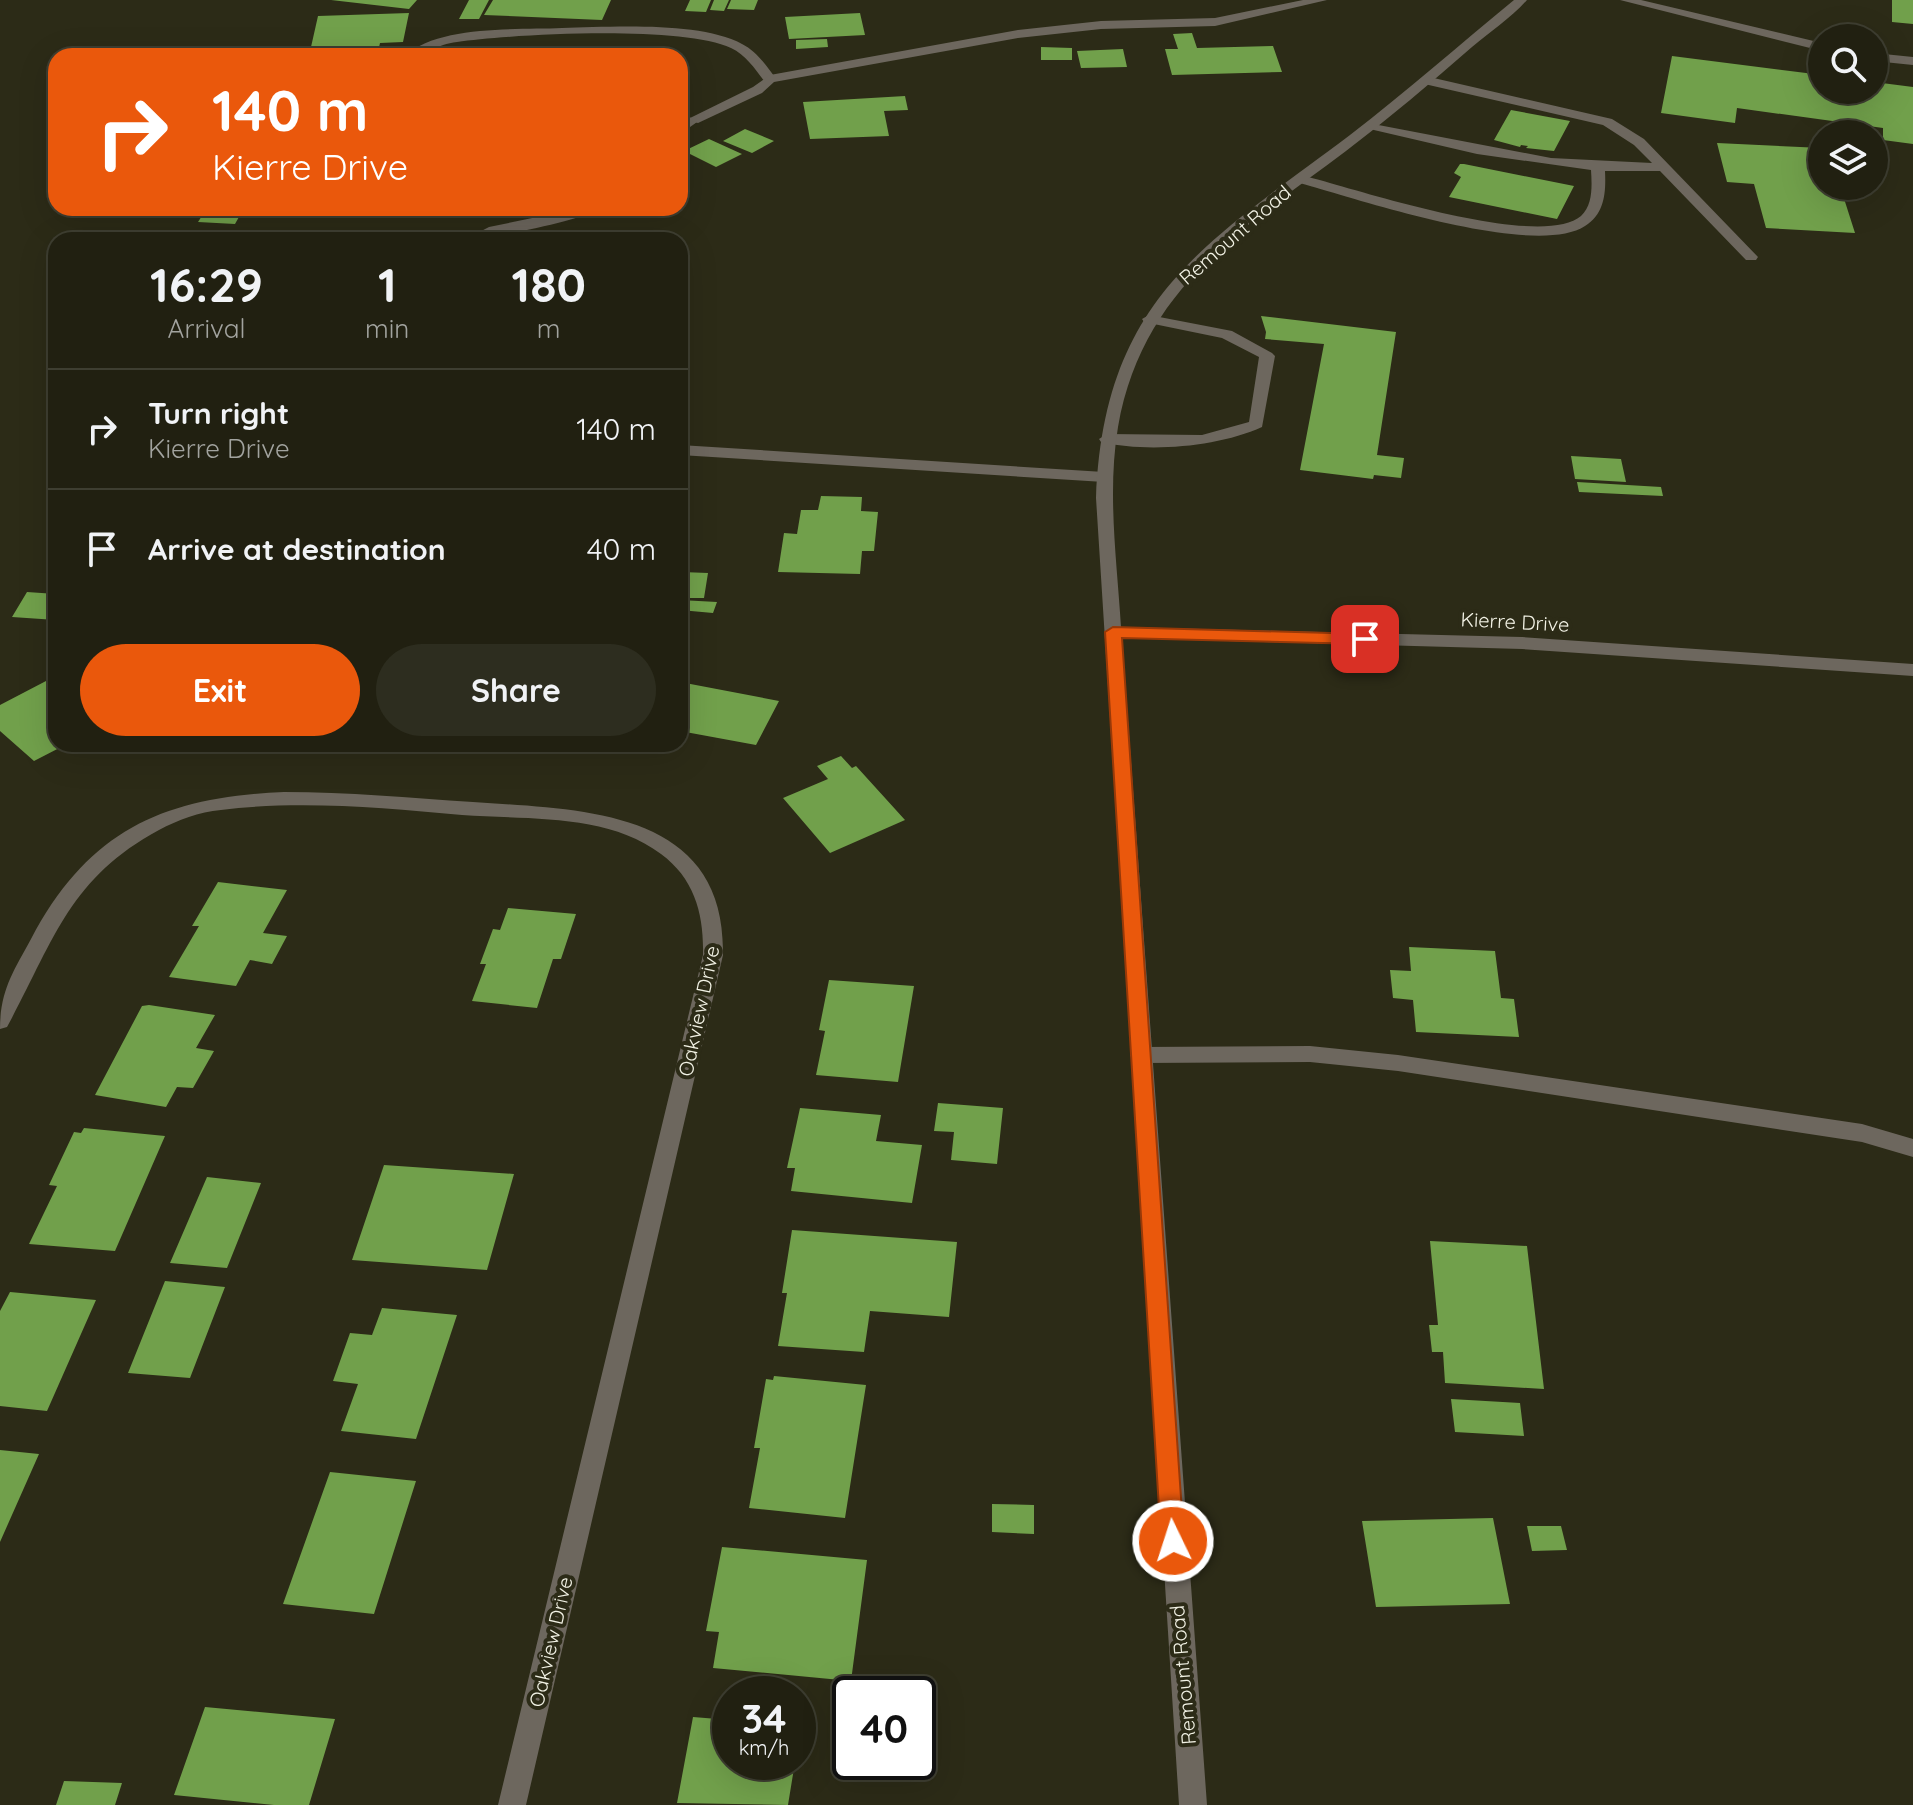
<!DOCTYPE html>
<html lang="en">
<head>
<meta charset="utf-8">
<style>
	:root { --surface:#212011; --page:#2d2d1f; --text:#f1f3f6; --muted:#a2a39f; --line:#3e3e31; --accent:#ea580c }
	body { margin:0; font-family:Quicksand,sans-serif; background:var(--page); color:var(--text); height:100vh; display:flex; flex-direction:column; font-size:30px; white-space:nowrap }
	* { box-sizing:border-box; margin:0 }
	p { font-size:26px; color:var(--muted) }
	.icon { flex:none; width:44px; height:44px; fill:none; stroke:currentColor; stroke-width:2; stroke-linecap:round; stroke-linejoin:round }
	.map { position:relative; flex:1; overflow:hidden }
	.drawer { position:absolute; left:48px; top:232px; width:640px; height:520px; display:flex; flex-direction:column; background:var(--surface); border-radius:24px; box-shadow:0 8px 32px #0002,0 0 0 2px var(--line) }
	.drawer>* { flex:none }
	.guide { position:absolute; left:48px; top:48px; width:640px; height:168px; border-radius:24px; box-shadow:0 8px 32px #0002,0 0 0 2px var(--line); background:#ea580c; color:#fff; overflow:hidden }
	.fabs { position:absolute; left:1808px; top:24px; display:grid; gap:16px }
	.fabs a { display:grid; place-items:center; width:80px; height:80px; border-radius:50%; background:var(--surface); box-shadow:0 8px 32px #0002,0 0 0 2px var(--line); font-size:40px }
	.speed { position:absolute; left:712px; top:1676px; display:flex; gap:16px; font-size:40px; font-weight:700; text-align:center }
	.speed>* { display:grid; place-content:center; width:104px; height:104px; border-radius:50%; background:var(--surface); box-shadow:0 8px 32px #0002,0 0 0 2px var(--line); line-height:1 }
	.speed small { font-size:20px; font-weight:400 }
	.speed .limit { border:4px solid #111; border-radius:12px; background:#fff; color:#111 }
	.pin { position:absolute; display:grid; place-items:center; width:68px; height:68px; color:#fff; margin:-34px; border-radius:16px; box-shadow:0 4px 12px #0006 }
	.me { position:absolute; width:88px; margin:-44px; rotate:356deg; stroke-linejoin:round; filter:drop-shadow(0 0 6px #0008) }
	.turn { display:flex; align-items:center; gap:28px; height:168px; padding:0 32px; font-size:36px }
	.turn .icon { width:104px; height:104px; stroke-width:2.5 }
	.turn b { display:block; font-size:56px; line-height:68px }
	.eta { display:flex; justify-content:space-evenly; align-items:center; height:136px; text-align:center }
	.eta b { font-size:48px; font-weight:700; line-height:56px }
	.primary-button { display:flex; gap:16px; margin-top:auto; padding:16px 32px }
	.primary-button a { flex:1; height:92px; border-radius:48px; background:var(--accent); color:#fff; font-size:32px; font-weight:700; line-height:92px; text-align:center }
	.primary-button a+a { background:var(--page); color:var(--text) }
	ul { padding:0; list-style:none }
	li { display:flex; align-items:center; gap:24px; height:120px; padding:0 32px; border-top:2px solid var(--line) }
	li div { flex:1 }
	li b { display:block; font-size:30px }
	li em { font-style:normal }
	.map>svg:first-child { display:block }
	.building { fill:#71a04b }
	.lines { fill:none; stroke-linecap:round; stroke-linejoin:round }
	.service { fill:#6d675e; fill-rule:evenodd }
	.minor { fill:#6d675e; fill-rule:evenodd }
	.tertiary { fill:#6d675e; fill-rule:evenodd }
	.route { fill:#ea580c; stroke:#983908; stroke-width:2 }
	.labels { text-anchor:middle; stroke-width:8; stroke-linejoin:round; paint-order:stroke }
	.street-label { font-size:20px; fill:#f2f2e5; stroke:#2c2b17 }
</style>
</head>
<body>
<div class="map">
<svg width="1913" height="1805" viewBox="0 0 1913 1805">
	<rect width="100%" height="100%" fill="#2c2b17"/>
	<!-- building -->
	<path class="building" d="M331,0H417L409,9Z
		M469,0H489L479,19H459Z
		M493,0H611L602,20L484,15Z
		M690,0H711L706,12L685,11Z
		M714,0H729L724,11L710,10Z
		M731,0H758L754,10L727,9Z
		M1892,0H1913V24L1892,22Z
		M409,13L403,42L380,43L377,56H300L303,47H311L318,16Z
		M860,13L865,35L789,39L785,17Z
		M1192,33L1197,48L1273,46L1282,72L1172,75L1165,49H1178L1173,34Z
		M827,39L828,47L796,49V40Z
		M1041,47L1072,48V60H1041Z
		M1123,49L1127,67L1081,68L1077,51Z
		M1672,56L1822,75V90H1874V82L1913,87V144L1883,140V128L1737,108L1735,123L1661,113Z
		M905,96L908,110L884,111L889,136L810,139L803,102Z
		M1511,110L1570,121L1554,151L1526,148L1528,146L1521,145L1520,147L1494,140Z
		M745,129L774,141L752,153L723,141Z
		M709,139L742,154L716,167L684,151Z
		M1717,143L1822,148V186H1840L1855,233L1766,228L1754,184L1727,182Z
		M1460,164H1464L1574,186L1557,219L1449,197L1461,177L1454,173Z
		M207,208H244L235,224L198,222Z
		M1261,316L1396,332L1377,455L1404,458L1401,478L1374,475L1373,479L1300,470L1324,344L1265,339L1266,332Z
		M1571,456L1621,459L1626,482L1575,479Z
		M1577,482L1661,487L1663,496L1579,492Z
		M821,496L862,497L861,511L878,512L874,551H862L860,574L778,572L784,533L797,534L801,510H818Z
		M682,572L708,573L704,598H680Z
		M27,592L56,594V620L12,617Z
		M680,600L717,602L713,613L680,610Z
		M46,681L56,690V744H67L34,761L0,731V705Z
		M680,682L779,701L756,745L680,731Z
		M841,756L852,768L856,766L905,820L830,853L783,798L828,779L817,766Z
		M218,882L287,890L263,933L287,936L272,964L250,960L236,986L169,977L199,926H192Z
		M508,908L576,914L561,959H553L537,1008L472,1001L486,964H480L493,929L500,930Z
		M1409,947L1495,951L1501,998L1514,999L1519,1037L1416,1032L1413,1000L1393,998L1390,970L1411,971Z
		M829,980L914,986L898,1082L816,1075L825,1031L819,1030Z
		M149,1005L215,1015L196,1048L214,1051L193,1088L177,1087L166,1107L95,1095L142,1006Z
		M938,1103L1003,1108L997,1164L951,1160L954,1132L934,1131Z
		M800,1108L881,1115L876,1141L922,1145L912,1203L791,1191L795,1168H787Z
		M84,1128L165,1136L115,1251L29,1244L57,1186L49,1185L74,1132L81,1133Z
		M384,1165L514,1174L487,1270L352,1260Z
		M207,1177L261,1183L227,1268L170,1263Z
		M792,1230L957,1242L949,1317L870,1311L864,1352L778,1346L787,1293H782Z
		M1430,1241L1527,1246L1544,1389L1445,1383L1443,1352H1432L1429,1325H1438Z
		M165,1281L225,1287L190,1378L128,1373Z
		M10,1292L96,1300L47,1411L0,1406V1311Z
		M382,1308L457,1315L416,1439L341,1431L358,1384L333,1381L350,1333L372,1335Z
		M774,1376L866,1385L845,1518L749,1508L760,1448H754L766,1379L773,1380Z
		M1451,1399L1520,1403L1524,1436L1455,1432Z
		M0,1450L39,1454L0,1542Z
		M330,1472L416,1481L374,1614L283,1604Z
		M992,1504L1034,1505V1534L992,1532Z
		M1493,1518L1510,1604L1376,1607L1362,1521Z
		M1527,1526H1561L1567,1550L1532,1551Z
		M722,1547L867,1560L851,1681L713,1668L719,1632L706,1631Z
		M205,1707L335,1719L309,1805H274L174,1795Z
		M693,1717L730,1720V1762H795L788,1805L677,1803Z
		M64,1781L122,1783L115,1805H56Z"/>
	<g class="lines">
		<!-- service -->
		<path class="service" d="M562,28C610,27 700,21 742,44C756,51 767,66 776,79L765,82C755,69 746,55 731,48C682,25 513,34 457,42C437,44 424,56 405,56C438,25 517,30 562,28Z
			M1425,76L1612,119L1644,139L1758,257L1756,260H1746L1660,171H1605C1606,192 1605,214 1585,226C1534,259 1355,198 1296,182L1294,179L1301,175C1353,188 1540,251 1581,216C1593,205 1592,186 1591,170L1477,154L1361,127L1368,123L1551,158L1652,163L1634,145L1603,125L1420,83L1419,80Z
			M688,117L700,120L680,134V124Z
			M581,208H600C586,220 484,240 464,240L489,227Z
			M1149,315L1232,331L1272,353L1275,356L1262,427C1218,447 1148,453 1101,442L1099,439L1107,434L1202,435L1249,422L1259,357L1222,338L1144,322L1142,319Z
			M680,445L1104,472L1112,477L1104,482L680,455Z
			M1310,1046L1398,1055L1862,1124L1913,1139V1157L1862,1142L1398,1071L1310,1062L1141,1063L1133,1061L1130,1055L1133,1049L1141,1047Z"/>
		<!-- minor -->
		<path class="minor" d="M1303,0H1327L1215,26L1101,29L1018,38L774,82L762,93L698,123L686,120L753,87L770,75L1018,30L1101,21L1215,18Z
			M1620,0H1641L1822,43V51Z
			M1874,53L1913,57V65L1874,61Z
			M284,792C348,792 410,798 473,802C581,810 726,808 723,955L526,1805H498L703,955C704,915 695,879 661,854C607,813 527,820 462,815C382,808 302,800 221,810C199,812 178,820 159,830C68,879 53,943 7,1027L0,1029C0,991 13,972 31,939C89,829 165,797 284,792Z"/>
		<!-- tertiary -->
		<path class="tertiary" d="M1514,0H1527C1511,18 1490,32 1472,47C1431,83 1389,118 1346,151C1242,229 1142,289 1118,427C1107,493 1117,561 1121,627L1522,637L1913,664V676L1522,649L1122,638L1207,1805H1179L1096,498C1104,298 1205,244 1350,135C1406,92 1459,45 1514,0Z"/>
	</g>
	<!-- route -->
	<path class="route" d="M1113,627L1365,634L1373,639L1365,644L1122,638L1184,1541L1181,1549L1173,1552L1164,1549L1161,1541L1105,632Z"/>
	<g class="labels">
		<!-- street labels -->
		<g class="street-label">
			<text transform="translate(1235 235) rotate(-41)" y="7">Remount Road</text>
			<text transform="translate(1515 622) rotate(3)" y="7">Kierre Drive</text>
			<text transform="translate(699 1011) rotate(-78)" y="7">Oakview Drive</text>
			<text transform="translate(551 1642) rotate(-77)" y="7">Oakview Drive</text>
			<text transform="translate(1183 1675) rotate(-95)" y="7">Remount Road</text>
		</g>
	</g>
</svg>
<div class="fabs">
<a><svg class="icon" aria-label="search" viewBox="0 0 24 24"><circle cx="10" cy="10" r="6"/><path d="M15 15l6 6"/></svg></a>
<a><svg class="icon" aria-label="layers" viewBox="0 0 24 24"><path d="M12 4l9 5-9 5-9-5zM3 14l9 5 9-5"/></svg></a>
</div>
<div class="speed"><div>34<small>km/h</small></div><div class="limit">40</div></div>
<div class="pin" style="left:1365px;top:639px;background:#d93025"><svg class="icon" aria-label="arrive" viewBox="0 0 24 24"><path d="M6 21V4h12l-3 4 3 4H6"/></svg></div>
<svg class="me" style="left:1173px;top:1541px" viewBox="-20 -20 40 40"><circle r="17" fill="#ea580c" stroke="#fff" stroke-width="3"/><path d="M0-11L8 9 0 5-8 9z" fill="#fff"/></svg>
<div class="guide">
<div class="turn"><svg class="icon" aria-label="right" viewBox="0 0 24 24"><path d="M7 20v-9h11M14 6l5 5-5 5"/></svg><div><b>140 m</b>Kierre Drive</div></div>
</div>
<section class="drawer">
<div class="eta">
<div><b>16:29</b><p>Arrival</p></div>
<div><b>1</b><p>min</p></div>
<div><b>180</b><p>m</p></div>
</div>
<ul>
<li><svg class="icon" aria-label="right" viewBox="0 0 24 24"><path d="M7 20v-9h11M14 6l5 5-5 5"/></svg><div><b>Turn right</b><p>Kierre Drive</p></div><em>140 m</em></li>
<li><svg class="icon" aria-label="arrive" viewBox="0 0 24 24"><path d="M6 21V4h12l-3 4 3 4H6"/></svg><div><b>Arrive at destination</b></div><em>40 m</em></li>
</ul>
<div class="primary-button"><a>Exit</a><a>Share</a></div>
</section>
</div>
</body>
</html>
